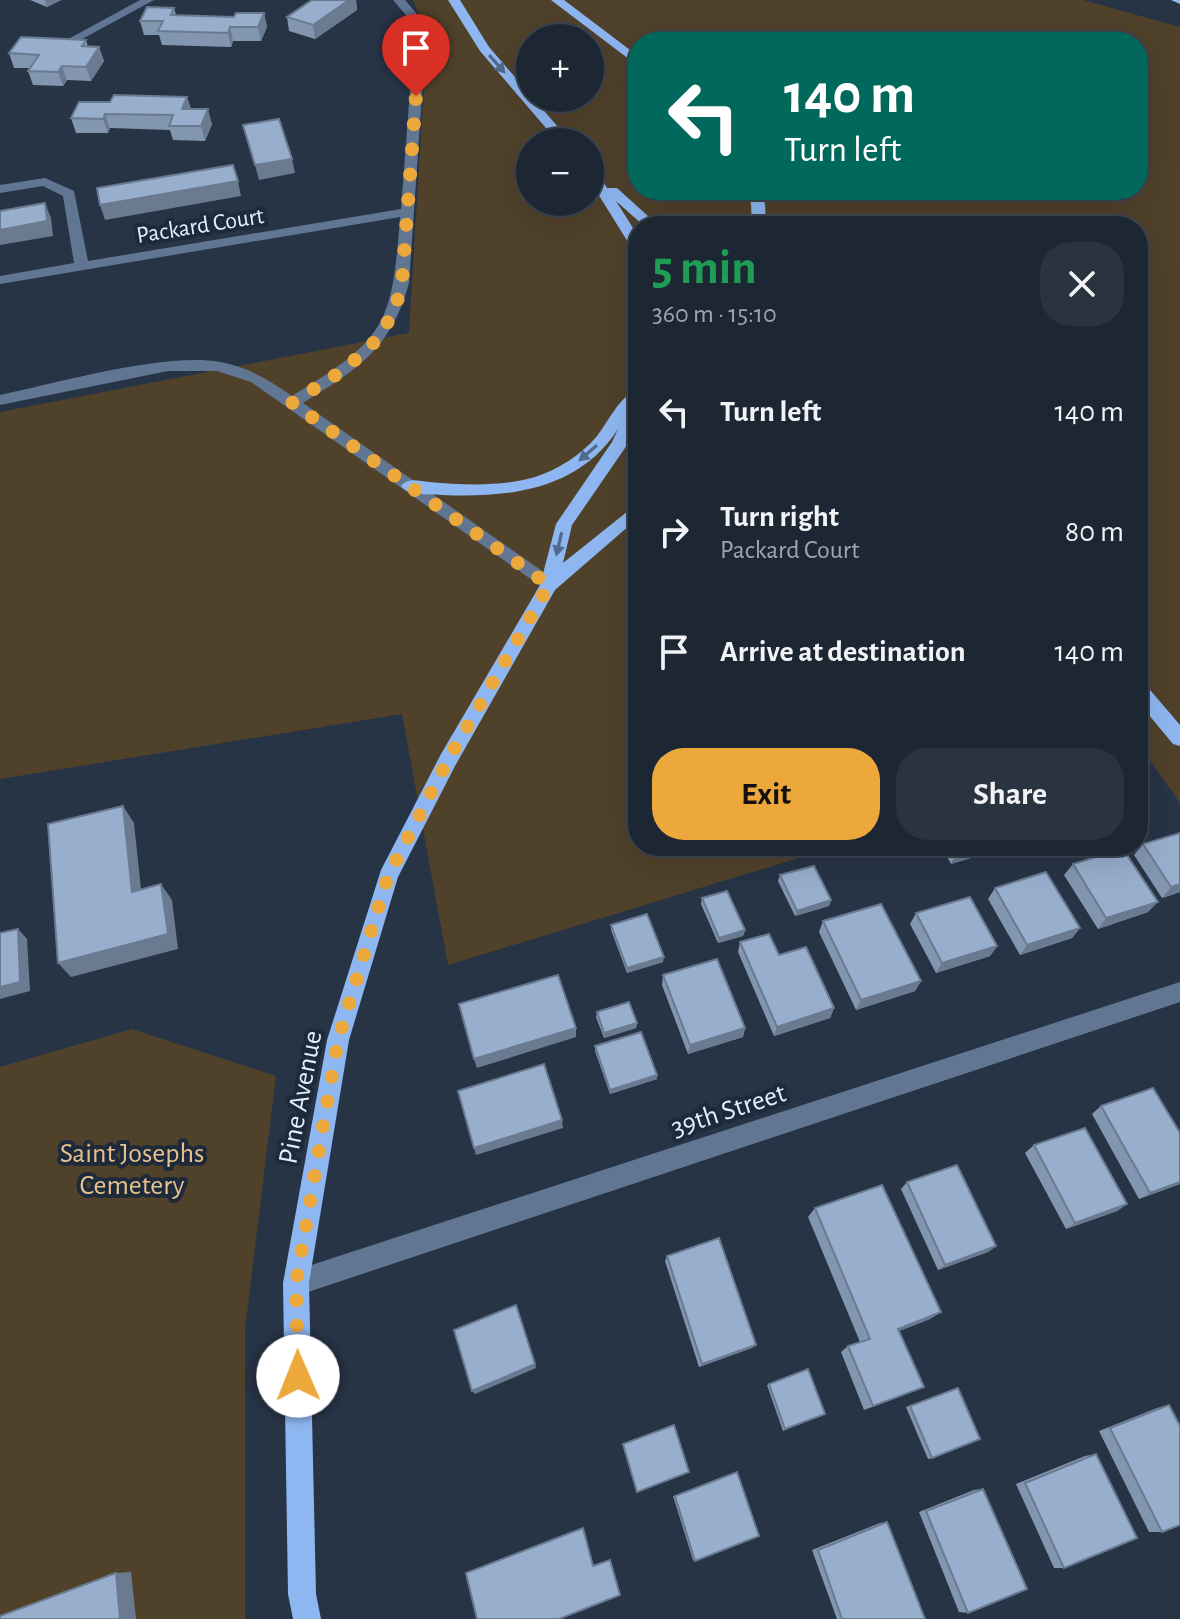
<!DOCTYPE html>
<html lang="en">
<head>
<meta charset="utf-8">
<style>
	:root { --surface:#1d2734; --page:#2a3340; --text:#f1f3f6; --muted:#a0a5ac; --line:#3b444f; --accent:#eda83b }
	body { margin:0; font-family:"Alegreya Sans",sans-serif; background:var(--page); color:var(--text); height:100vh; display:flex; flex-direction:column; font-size:30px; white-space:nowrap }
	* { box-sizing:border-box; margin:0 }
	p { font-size:26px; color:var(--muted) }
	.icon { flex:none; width:44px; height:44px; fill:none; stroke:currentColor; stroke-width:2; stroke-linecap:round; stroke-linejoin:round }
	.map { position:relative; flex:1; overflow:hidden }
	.details { position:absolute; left:628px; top:216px; width:520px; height:640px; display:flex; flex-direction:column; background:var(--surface); border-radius:32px; box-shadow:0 8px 32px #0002,0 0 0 2px var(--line) }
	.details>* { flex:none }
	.top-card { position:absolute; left:628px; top:32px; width:520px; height:168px; border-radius:32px; box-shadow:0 8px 32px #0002,0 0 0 2px var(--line); background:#00695c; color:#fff; overflow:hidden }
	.buttons { position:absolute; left:516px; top:24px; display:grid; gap:16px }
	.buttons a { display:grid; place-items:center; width:88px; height:88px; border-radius:50%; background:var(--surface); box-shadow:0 8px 32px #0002,0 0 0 2px var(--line); font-size:40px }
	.pin { position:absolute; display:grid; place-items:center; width:68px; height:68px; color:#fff; margin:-82px -34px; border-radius:50% 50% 50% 0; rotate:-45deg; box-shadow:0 0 8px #0007 }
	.pin .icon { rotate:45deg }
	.me { position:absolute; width:88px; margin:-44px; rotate:359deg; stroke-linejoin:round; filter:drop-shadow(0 0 6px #0008) }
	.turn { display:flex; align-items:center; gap:28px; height:168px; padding:0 24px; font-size:36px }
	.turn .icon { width:104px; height:104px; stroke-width:2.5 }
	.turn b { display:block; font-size:56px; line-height:68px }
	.round { display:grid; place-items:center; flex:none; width:84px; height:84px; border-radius:32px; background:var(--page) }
	.summary { display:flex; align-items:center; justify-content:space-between; height:136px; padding:0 24px }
	h1 { font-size:48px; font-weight:700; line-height:60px; color:#1e9e55 }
	.action { display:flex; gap:16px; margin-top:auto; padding:16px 24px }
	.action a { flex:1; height:92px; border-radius:32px; background:var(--accent); color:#111; font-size:32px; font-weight:700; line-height:92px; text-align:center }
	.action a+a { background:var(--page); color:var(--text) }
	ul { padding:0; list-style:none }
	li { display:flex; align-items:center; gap:24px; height:120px; padding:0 24px }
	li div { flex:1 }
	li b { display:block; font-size:30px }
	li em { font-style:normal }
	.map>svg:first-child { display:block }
	.green { fill:#50412b; fill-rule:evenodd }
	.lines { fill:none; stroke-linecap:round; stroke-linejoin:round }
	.minor { fill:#617692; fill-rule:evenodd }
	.major { fill:#8eb7f1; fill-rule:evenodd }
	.wall { fill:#8396b0 }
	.shaded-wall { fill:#6a7a90 }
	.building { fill:#98aecd; stroke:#6a7a90; stroke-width:2 }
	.oneway { fill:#50698d }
	.route { stroke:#eda83b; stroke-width:14; stroke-dasharray:0 25.2 }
	.labels { text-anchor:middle; stroke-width:8; stroke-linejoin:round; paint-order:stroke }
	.far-street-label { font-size:24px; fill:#e6eefa; stroke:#1d2a3b }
	.street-label { font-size:28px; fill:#e6eefa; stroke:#1d2a3b }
	.park-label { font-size:28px; fill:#e8c18c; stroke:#1d2a3b }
</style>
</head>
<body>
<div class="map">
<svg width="1180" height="1619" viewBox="0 0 1180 1619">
	<rect width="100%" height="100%" fill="#273446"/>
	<!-- green -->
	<path class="green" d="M413,0H1083L1180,27V803L1145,753L1138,755V226H638V846H838L448,965L402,714L0,779V412L409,333L427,35ZM530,38H590V98H530ZM638,42H1138V190H638ZM530,142H590V202H530Z
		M132,1029L276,1076L245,1329V1619H0V1067Z"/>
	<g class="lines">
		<!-- minor -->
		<path class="minor" d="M140,0H154L71,45L61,43Z
			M393,0H405L416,13L426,37L409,283C391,349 358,369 303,403L555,580L558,585L555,590L549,592L251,382L217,371H168L0,405V395C57,383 166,352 220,362C248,367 269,380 292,396C386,339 392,325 400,217L0,284V276L74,263L63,196L43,186L0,193V185L45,178L74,191L88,261L401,209L414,37L405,14Z
			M1180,982V1002L296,1296L287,1292L283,1283L287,1274L296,1270Z"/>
		<!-- major -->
		<path class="major" d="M448,0H460L489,47L571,142H558L480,51Z
			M551,0H564L638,56V66Z
			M1171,0H1180V4Z
			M590,167L595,168L607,188H617L659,226H644L616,201L638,236V251L631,247L590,181Z
			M746,190H760L765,204L766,226H752L751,204Z
			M638,390V421L625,448L572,525L563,563L638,503V518L555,590L455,766L398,877L349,1040L309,1283L316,1594L321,1619H293L288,1594L283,1283L327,1040L381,870L441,754L540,585L556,524L612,442L618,429C579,490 509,498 442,495C429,494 409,496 401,486C408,477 419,481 429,482C464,485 502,487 535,477C559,469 581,455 597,436C609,421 619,396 638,390Z
			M1138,682L1145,684L1180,725V746L1173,744L1138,702Z"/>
	</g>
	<!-- wall -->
	<path class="wall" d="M30,0H61L47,7Z
		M312,0H356L357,10L315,39L289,31L287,17Z
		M174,8L176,15L234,17L264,13L267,27L261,41H233L231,47L162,45L159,35H144L140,21Z
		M86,40L88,47H99L104,61L91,81L67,80L63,86L33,85L28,71L29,68H14L9,53Z
		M187,97L191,109L212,124L205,141L173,140L170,130L110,128L108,133H76L71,118L110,102Z
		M1180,833V892L1162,898L1134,855L1143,844Z
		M941,846H986L984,854L951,864Z
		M1073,864L1148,912L1098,929L1064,875Z
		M780,875L831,900L829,906L795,916L778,881Z
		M995,888L1080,928L1072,938L1020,955L988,899Z
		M702,898L745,930L743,936L718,943L701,904Z
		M916,913L997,946L990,956L936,973L910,924Z
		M823,921L921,981L915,991L856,1010L819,932Z
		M611,925L663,962L627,973L611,930Z
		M740,942L779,955L834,1008L830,1018L774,1036L738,952Z
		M663,975L745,1028L743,1037L688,1054L662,985Z
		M597,1012L637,1023L636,1028L604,1038L596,1017Z
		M595,1046L657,1075V1079L610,1094L595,1051Z
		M1101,1106L1180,1184L1139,1199L1092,1114Z
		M1034,1145L1127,1204L1117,1211L1066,1229L1025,1153Z
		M907,1182L996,1246L988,1252L938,1270L901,1189Z
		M815,1208L941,1312L930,1319L899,1331L914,1391L864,1410L841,1352L848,1346L860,1342L808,1217Z
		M667,1256L752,1348L699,1367L665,1261Z
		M769,1384L825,1414L783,1431L767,1385Z
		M958,1388L932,1458L928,1459L906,1407Z
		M1169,1405L1162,1532H1149L1099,1431L1157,1408Z
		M1096,1454L1064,1568H1054L1016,1484L1085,1456Z
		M983,1489L968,1613L959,1612L919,1512L974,1490Z
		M673,1496H675L695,1561L693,1560Z
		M887,1522L925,1619H837L812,1550L880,1523Z"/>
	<!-- shaded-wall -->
	<path class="shaded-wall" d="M45,0H61L47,7Z
		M349,0H356L357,10L315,39L313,25Z
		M264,13L267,27L261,41L258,27Z
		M230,27L233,41L231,47L228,33Z
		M99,47L104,61L91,81L86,67Z
		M62,66L67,80L63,86L58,72Z
		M187,97L191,111L182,109Z
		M208,109L212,124L205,141L201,126Z
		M105,114L110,128L108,133L103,119Z
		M292,159L295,173L259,180L255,165Z
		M238,181L241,196L105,220L100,205Z
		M45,203L51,218L53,236L0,245V230Z
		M123,806L134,823L143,908L132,892Z
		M987,848L984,854L951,864L954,858Z
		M161,884L172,900L178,949L71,977L58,963Z
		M1180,884V892L1162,898L1171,887Z
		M831,900L829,906L795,916L797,911Z
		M1158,902L1148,912L1098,929L1106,918Z
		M1080,928L1072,938L1020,955L1027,945Z
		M18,929L27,939L30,991L0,999V987Z
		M745,930L743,936L718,943L719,938Z
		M997,946L990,956L936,973L942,963Z
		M664,957L663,962L627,973V968Z
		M921,981L915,991L856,1010L861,1000Z
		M834,1008L830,1018L774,1036L777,1027Z
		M637,1023L636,1028L604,1038V1033Z
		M576,1028V1037L477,1068L474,1059Z
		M745,1028L743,1037L688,1054L690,1045Z
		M657,1075V1079L610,1094V1090Z
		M562,1120L563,1128L476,1155L474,1148Z
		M1180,1182V1184L1139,1199L1150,1193Z
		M1127,1204L1117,1211L1066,1229L1075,1223Z
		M996,1246L988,1252L938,1270L945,1265Z
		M941,1312L930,1319L889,1335L898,1329Z
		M756,1345L752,1348L699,1367L702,1364Z
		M535,1364L536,1368L475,1394L472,1391Z
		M131,1572L136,1619H120L116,1573Z"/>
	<!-- building -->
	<path class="building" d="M312,0H349L313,25L287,17Z
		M147,7L174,8L171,15L234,17L236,13H264L258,27H230L228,33L158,31L163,21H140Z
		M21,37L86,40L82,46L99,47L86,67L62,66L58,72L28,71L39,55L9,53Z
		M114,95L187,97L182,109H208L201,126H169L173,115L105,114L103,119L71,118L79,102H110Z
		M279,119L292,159L255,165L243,125Z
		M233,165L238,181L100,205L97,188Z
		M45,203L47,221L0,230V211Z
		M123,806L132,892L161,884L168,934L58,963L48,824Z
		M1180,833V884L1171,887L1143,844Z
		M947,846H986L987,848L954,858Z
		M1123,849L1158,902L1106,918L1073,864Z
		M814,866L831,900L797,911L780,875Z
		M1046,872L1080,928L1027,945L995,888Z
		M727,891L745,930L719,938L702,898Z
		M970,897L997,946L942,963L916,913Z
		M881,904L921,981L861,1000L823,921Z
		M647,914L664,957L627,968L611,925Z
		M18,929L20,982L0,987V933Z
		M769,934L779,955L806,947L834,1008L777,1027L740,942Z
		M717,959L745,1028L690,1045L663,975Z
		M558,975L576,1028L474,1059L459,1004Z
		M629,1002L637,1023L604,1033L597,1012Z
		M641,1032L657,1075L610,1090L595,1046Z
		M544,1064L562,1120L474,1148L458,1091Z
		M1153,1088L1180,1133V1182L1150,1193L1101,1106Z
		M1085,1128L1127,1204L1075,1223L1034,1145Z
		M957,1165L996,1246L945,1265L907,1182Z
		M882,1185L941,1312L898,1329L924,1387L873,1406L848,1346L870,1339L815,1208Z
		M719,1238L756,1345L702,1364L667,1256Z
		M516,1305L535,1364L472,1391L454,1330Z
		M808,1369L825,1414L785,1429L769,1384Z
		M958,1388L980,1439L932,1458L910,1406Z
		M1169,1405L1180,1426V1525L1162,1532L1110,1428Z
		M674,1425L689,1472L637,1492L623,1444Z
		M1096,1454L1137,1538L1064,1568L1025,1483Z
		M737,1472L759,1536L695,1561L675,1496Z
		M983,1489L1027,1589L968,1613L926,1511Z
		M887,1522L925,1619H842L818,1550Z
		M583,1528L593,1566L610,1560L620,1595L559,1619H477L466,1573Z
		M116,1573L120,1619H0V1616Z"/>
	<!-- one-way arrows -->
	<defs><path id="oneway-solid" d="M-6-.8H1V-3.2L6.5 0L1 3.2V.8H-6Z" transform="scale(2)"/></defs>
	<g class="oneway">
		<use href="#oneway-solid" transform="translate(497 64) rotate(49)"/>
		<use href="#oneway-solid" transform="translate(588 453) rotate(139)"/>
		<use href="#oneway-solid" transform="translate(559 544) rotate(103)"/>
	</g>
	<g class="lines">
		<!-- route -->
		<path class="route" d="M298,1376L296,1283L338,1040L388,876L448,760L549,585L292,403L342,371L372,345L394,313L402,283L416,96"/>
	</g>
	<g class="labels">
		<!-- far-street labels -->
		<g class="far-street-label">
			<text transform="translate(200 225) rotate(-9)" y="8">Packard Court</text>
		</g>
		<!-- street labels -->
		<g class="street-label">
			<text transform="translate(299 1097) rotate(-79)" y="10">Pine Avenue</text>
			<text transform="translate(728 1109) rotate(-18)" y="10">39th Street</text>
		</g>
		<!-- park labels -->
		<g class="park-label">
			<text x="132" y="1162">Saint Josephs<tspan x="132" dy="32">Cemetery</tspan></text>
		</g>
	</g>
</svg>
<div class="buttons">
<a>+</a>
<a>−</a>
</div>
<div class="pin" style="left:416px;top:96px;background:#d93025"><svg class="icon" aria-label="arrive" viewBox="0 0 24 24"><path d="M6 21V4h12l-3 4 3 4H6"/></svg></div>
<svg class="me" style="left:298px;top:1376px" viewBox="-20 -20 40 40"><circle r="19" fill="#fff"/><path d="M0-13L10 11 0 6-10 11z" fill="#eda83b"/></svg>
<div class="top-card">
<div class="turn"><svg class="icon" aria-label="left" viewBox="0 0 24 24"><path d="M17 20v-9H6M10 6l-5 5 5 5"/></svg><div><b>140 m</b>Turn left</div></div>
</div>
<section class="details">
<div class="summary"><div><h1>5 min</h1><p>360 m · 15:10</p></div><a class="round"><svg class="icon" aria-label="close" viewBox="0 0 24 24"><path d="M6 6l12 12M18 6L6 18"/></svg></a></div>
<ul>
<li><svg class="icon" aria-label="left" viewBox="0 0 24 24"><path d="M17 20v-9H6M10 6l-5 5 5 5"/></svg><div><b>Turn left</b></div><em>140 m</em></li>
<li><svg class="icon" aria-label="right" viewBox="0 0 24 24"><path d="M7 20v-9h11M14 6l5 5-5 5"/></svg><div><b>Turn right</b><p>Packard Court</p></div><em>80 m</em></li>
<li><svg class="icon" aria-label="arrive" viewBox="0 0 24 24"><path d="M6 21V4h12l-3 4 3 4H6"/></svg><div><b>Arrive at destination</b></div><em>140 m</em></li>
</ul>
<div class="action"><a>Exit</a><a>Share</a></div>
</section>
</div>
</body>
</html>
